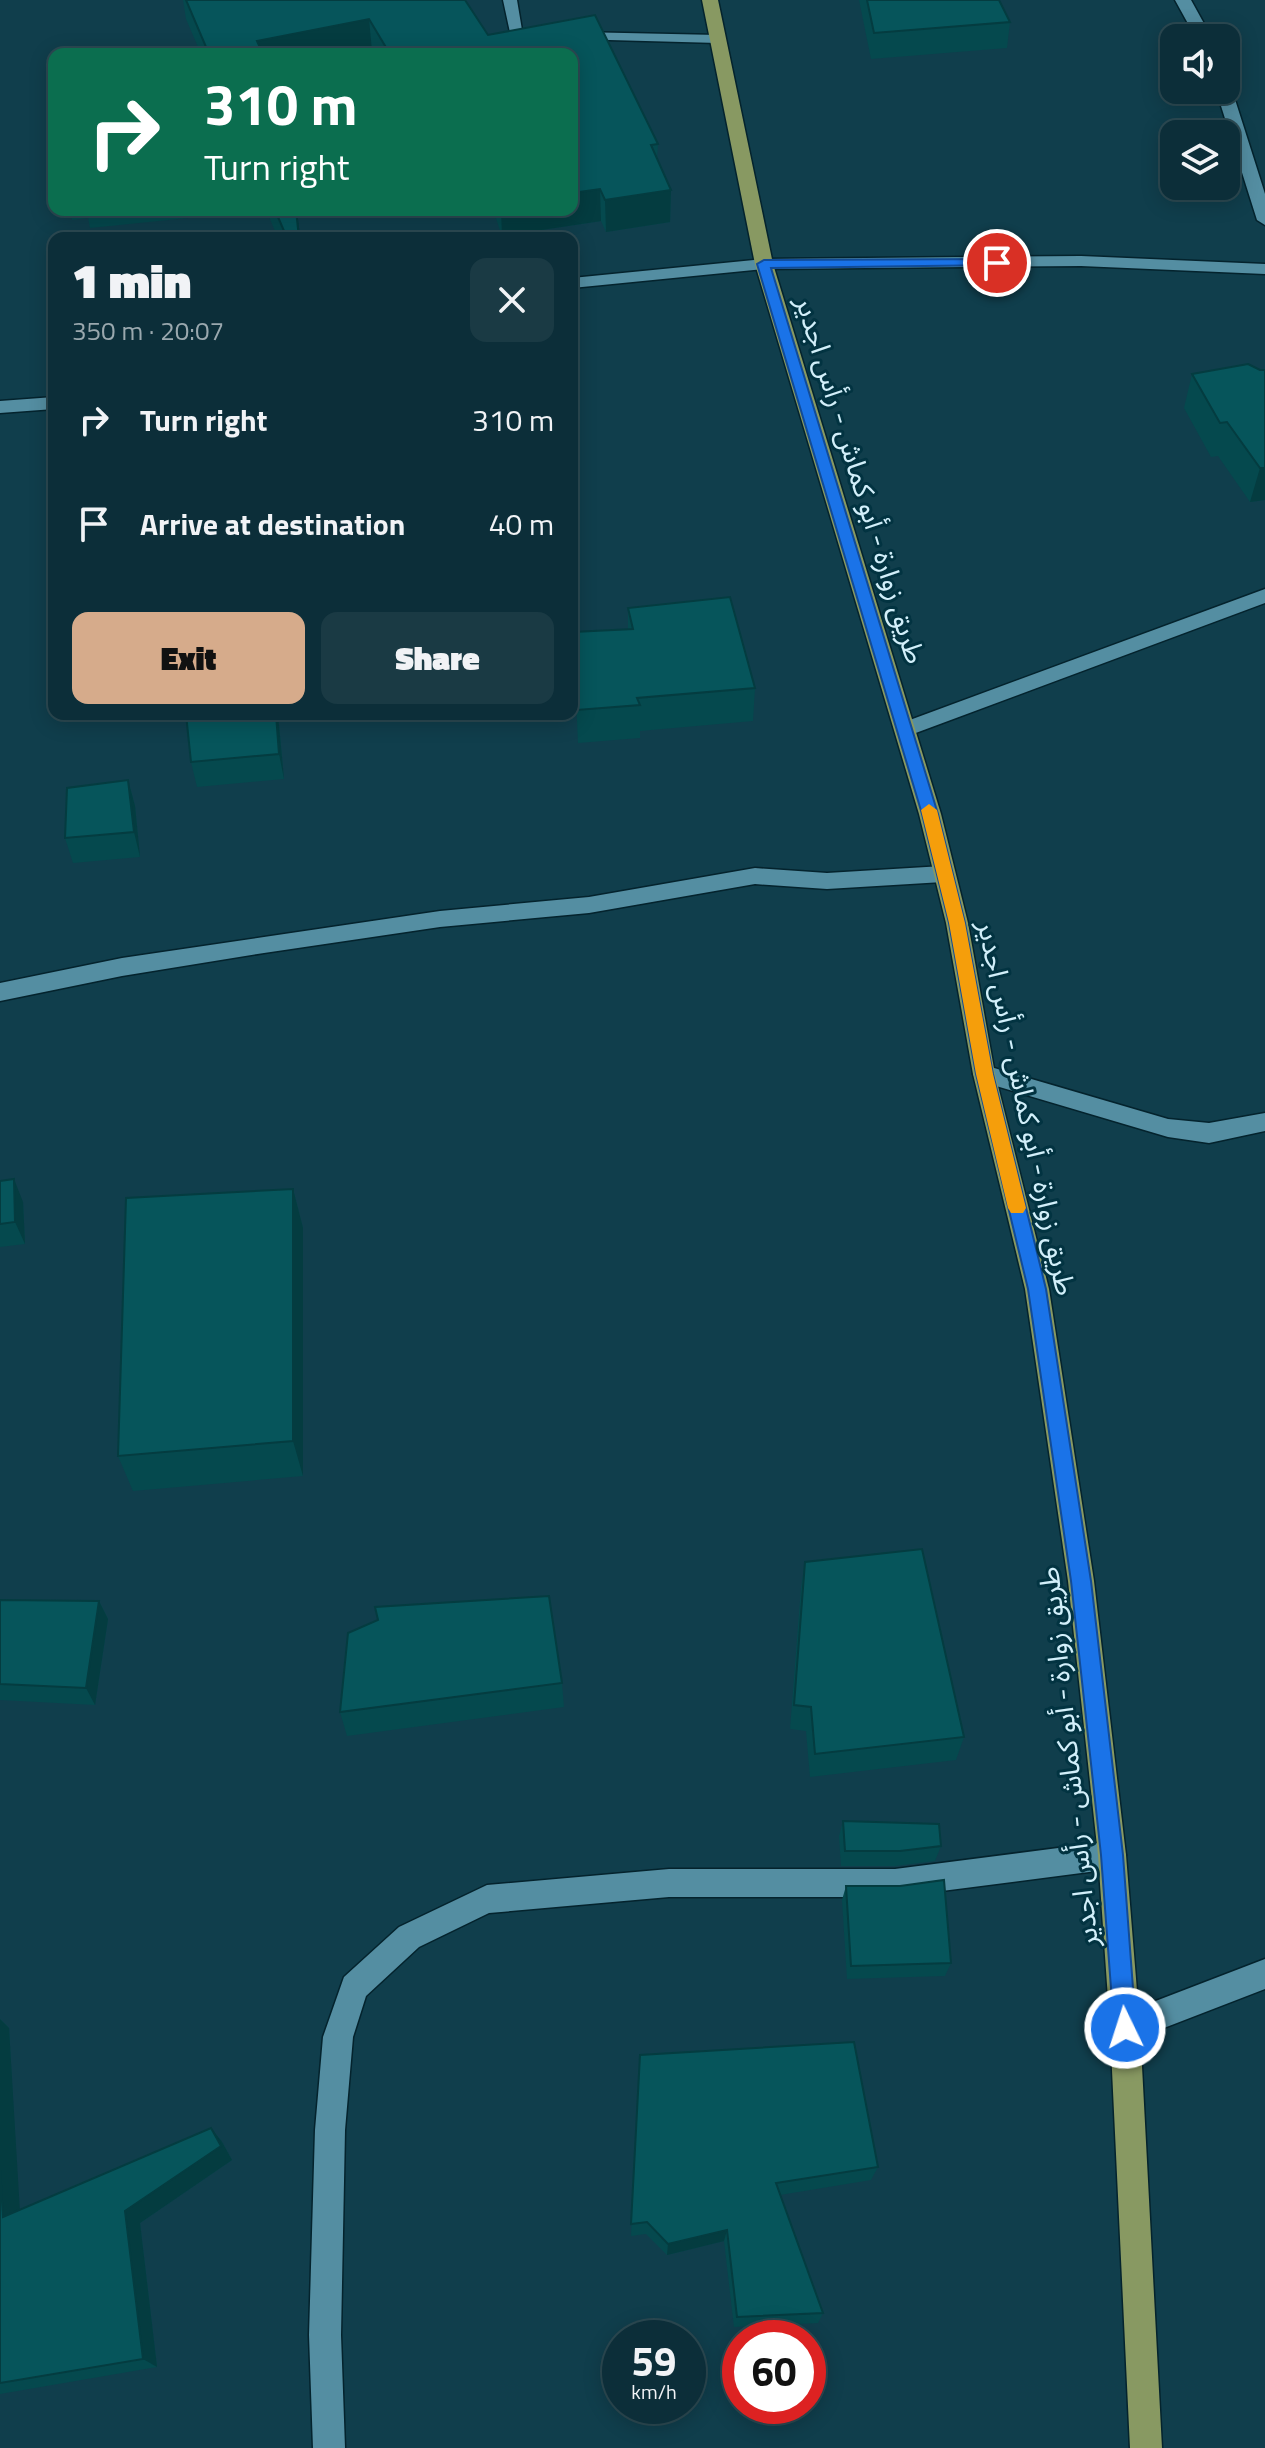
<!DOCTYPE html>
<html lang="en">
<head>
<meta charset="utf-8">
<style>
	:root { --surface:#0c2e39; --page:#1a3a44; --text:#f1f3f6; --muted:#9aa8ae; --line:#2c4a53; --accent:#d6ab8b }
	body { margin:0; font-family:"Titillium Web","Noto Sans Arabic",sans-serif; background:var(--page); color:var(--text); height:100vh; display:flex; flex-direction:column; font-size:30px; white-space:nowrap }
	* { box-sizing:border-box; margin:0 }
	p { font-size:26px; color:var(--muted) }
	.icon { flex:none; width:44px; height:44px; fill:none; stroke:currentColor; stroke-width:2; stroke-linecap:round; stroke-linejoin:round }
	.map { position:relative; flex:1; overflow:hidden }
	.panel { position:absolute; left:48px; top:232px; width:530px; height:488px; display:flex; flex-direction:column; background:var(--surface); border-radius:16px; box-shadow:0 4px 20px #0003,0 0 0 2px var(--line) }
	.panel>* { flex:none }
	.top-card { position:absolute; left:48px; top:48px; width:530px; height:168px; border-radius:16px; box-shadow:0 4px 20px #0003,0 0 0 2px var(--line); background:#0b6e4f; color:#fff; overflow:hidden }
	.buttons { position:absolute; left:1160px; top:24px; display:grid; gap:16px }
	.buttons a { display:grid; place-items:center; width:80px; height:80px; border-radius:16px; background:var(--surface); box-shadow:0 4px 20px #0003,0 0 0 2px var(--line); font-size:40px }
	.speed { position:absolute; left:602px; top:2320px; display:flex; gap:16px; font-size:40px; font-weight:700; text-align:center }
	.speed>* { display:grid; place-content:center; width:104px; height:104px; border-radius:50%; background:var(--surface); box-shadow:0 4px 20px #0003,0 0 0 2px var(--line); line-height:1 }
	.speed small { font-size:20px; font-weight:400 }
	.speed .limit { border:12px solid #d22; background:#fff; color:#111 }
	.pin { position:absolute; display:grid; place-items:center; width:68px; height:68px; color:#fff; margin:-34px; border:4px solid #fff; border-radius:50%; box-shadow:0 2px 8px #0007 }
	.me { position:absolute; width:88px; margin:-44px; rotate:356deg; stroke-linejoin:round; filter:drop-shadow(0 0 6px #0008) }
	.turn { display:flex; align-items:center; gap:28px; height:168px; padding:0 24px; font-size:36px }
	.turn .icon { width:104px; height:104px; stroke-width:2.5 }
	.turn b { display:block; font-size:56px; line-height:68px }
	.round { display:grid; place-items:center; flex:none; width:84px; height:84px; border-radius:16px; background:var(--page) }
	.head { display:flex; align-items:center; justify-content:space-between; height:136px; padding:0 24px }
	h1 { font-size:48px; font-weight:800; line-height:60px }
	.cta { display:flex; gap:16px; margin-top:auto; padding:16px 24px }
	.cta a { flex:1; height:92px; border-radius:16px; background:var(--accent); color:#111; font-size:32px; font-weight:800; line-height:92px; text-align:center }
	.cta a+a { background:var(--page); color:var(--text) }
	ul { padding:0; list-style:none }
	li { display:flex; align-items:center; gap:24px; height:104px; padding:0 24px }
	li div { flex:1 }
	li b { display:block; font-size:30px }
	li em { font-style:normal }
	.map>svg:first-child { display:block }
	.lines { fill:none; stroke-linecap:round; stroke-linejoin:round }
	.lane-casing { stroke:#04232d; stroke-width:3 }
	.street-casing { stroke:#04232d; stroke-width:3 }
	.primary-casing { stroke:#04232d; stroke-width:3 }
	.lane { fill:#548ea2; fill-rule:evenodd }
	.street { fill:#548ea2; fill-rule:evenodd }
	.primary { fill:#889962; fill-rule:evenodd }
	.wall { fill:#05494e }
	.shaded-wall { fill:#043c40 }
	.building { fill:#06555b; stroke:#043c40; stroke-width:2 }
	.route { fill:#1a73e8; stroke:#114b97; stroke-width:2 }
	.slow { fill:#f59e0b }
	.labels { text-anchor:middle; stroke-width:6; stroke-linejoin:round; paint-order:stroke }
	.street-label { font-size:28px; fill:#d2effa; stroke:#023341 }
</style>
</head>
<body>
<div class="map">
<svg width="1265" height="2448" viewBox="0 0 1265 2448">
	<rect width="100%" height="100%" fill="#103e4c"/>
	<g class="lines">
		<!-- lane casing -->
		<g class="lane-casing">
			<path id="lane" d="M503,0H517L522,30L545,32V38L511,37Z
				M578,32L718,35L725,39L718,43L573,39L571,36Z"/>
		</g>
		<!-- street casing -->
		<g class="street-casing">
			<path id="street" d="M1175,0H1191L1212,38H1196Z
				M1226,86L1232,90L1265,194V225L1257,220L1216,90H1226Z
				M1081,256L1265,264V274L1081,266L764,269L572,288V278L764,259Z
				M54,397V409L0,413V401Z
				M1265,589V603L913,734H899L896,729L899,724Z
				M943,866L951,868L954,874L951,880L943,882L827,889L755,884L589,913L440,927L264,953L122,976L0,1001V983L122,958L264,937L440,911L589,897L755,868L827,873Z
				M984,1065L1168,1119L1209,1123L1265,1113V1131L1209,1143L1168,1137L976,1080L973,1074L976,1068Z
				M1112,1841L1122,1845L1126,1855L1122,1865L1112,1869L895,1897H669L489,1913L419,1947L366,1996L353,2037L345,2130L341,2335L345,2448H313L309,2335L315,2130L323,2037L344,1977L399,1927L487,1885L669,1869H895Z
				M1265,1959V1989L1125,2043L1114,2039L1110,2028L1114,2017Z"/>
		</g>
		<!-- primary casing -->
		<g class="primary-casing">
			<path id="primary" d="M702,0H718L773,264L941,814L968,923L995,1074L1049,1289L1094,1581L1126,1855L1140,2028L1162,2448H1130L1110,2028L1098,1855L1068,1581L1025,1289L973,1074L946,923L919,814L755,264Z"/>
		</g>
		<!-- lane -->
		<use href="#lane" class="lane"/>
		<!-- street -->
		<use href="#street" class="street"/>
		<!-- primary -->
		<use href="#primary" class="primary"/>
	</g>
	<!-- wall -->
	<path class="wall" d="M183,0H465L488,35L595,15L658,144L657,160L671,190L670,222L606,232L601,221L502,236L493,210H572V54H374L372,51L355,54H201L186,19Z
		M859,0H999L1010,22L1007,48L871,59Z
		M69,210H236L237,213L90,228L88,218L72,220Z
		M266,210H297L300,238H278Z
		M1248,364L1265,500L1250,502L1218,456L1211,457L1184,408L1192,374Z
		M628,608L755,688L753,721L640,731V738L578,743L573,632L628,629Z
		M186,714H278L284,779L197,787L191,762Z
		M128,780L135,806L140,857L73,863L65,838Z
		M0,1181L23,1202L25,1244L0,1247Z
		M293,1189L303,1228V1476L133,1491L118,1456Z
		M805,1562L964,1737L956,1760L810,1777L806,1731L790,1729L801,1588Z
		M0,1600L99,1601L108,1619L95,1705L0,1700Z
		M562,1683L564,1707L347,1736L340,1712Z
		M843,1821L941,1846L935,1861L895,1866H841L839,1836Z
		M846,1886L951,1963L945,1976L847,1979L842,1900Z
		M0,2019L9,2028L19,2210L211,2128L222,2142L232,2160L140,2223L157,2367L0,2394Z
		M640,2055L878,2167L871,2180L780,2195L823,2313L818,2323L734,2327L724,2241L667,2255L646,2234L631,2236Z"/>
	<!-- shaded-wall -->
	<path class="shaded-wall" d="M369,19L372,51L355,54H259L257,41Z
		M600,189L601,221L502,236L501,210H572V193Z
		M671,190L670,222L606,232L605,200Z
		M296,210H297L300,238H299Z
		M1260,468H1265V500L1250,502Z
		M276,714L278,715L284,779L279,754Z
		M128,780L135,806L140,857L134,832Z
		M14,1179L23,1202L25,1244L15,1222Z
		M293,1189L303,1228V1476L293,1441Z
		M99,1601L108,1619L95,1705L86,1688Z
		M0,2019L9,2028L21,2229L3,2217L0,2169Z
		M211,2128L222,2142L232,2160L140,2223L157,2367L143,2359L125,2211Z
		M727,2230L724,2241L667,2255L668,2244Z"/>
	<!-- building -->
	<path class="building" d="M186,0H465L488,35L595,15L658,144L651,145L671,190L605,200L600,189L572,193V54H390L369,19L257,41L263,54H209Z
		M867,0H999L1010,22L874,33Z
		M275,210H296L299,238H287Z
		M1248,364L1260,370H1265V468H1260L1227,422L1220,423L1192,374Z
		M730,597L755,688L637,698L640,705L577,710L573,632L633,629L628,608Z
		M186,714H276L279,754L191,762Z
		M128,780L134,832L65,838L67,788Z
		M14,1179L15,1222L0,1224V1181Z
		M293,1189V1441L118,1456L126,1198Z
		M922,1549L964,1737L815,1754L811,1707L794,1705L805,1562Z
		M549,1596L562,1683L340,1712L348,1633L378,1620L375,1607Z
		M0,1600L99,1601L86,1688L0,1684Z
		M843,1821L939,1824L941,1846L900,1851H845Z
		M944,1880L951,1963L851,1966L846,1886H900Z
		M854,2042L878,2167L776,2183L823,2313L737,2317L727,2230L668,2244L647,2222L631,2224L640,2055Z
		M211,2128L221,2146L125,2211L143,2359L0,2383V2169L3,2217Z"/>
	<!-- route -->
	<path class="route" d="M997,259L1001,260V265L771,268L938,814L965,923L993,1074L1046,1289L1091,1581L1123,1855L1136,2028L1133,2036L1125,2039L1117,2036L1114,2028L1101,1855L1071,1581L1028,1289L976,1074L949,923L922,814L757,264L764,260Z"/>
	<!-- slow -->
	<path class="slow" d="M929,804L937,810L965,923L993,1074L1026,1208L1023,1213H1011L1008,1208L976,1074L949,923L921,810Z"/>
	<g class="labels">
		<!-- street labels -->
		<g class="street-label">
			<text transform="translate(861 480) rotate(73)" y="10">طريق زوارة - أبو كماش - رأس اجدير</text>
			<text transform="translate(1027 1108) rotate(78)" y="10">طريق زوارة - أبو كماش - رأس اجدير</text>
			<text transform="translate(1068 1757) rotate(-96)" y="10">طريق زوارة - أبو كماش - رأس اجدير</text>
		</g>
	</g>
</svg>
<div class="buttons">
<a><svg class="icon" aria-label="sound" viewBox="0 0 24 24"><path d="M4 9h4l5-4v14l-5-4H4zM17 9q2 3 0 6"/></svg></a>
<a><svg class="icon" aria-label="layers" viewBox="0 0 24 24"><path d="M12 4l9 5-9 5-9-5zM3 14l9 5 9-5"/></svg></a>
</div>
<div class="speed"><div>59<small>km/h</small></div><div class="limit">60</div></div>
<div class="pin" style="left:997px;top:263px;background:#d93025"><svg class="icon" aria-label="arrive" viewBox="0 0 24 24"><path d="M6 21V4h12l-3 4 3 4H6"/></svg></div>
<svg class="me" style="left:1125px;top:2028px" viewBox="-20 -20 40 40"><circle r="17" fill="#1a73e8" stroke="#fff" stroke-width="3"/><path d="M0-11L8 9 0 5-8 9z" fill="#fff"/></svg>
<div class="top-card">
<div class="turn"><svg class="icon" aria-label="right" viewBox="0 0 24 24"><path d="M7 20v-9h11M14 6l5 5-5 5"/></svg><div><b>310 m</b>Turn right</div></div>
</div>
<section class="panel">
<div class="head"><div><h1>1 min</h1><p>350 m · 20:07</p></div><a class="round"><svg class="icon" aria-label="close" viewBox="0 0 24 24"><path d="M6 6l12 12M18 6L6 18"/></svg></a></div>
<ul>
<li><svg class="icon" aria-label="right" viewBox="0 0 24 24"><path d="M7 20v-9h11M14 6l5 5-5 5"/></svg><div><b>Turn right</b></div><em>310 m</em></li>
<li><svg class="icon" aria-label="arrive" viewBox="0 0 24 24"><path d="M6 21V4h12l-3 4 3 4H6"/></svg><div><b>Arrive at destination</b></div><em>40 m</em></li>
</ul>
<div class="cta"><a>Exit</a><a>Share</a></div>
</section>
</div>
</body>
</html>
